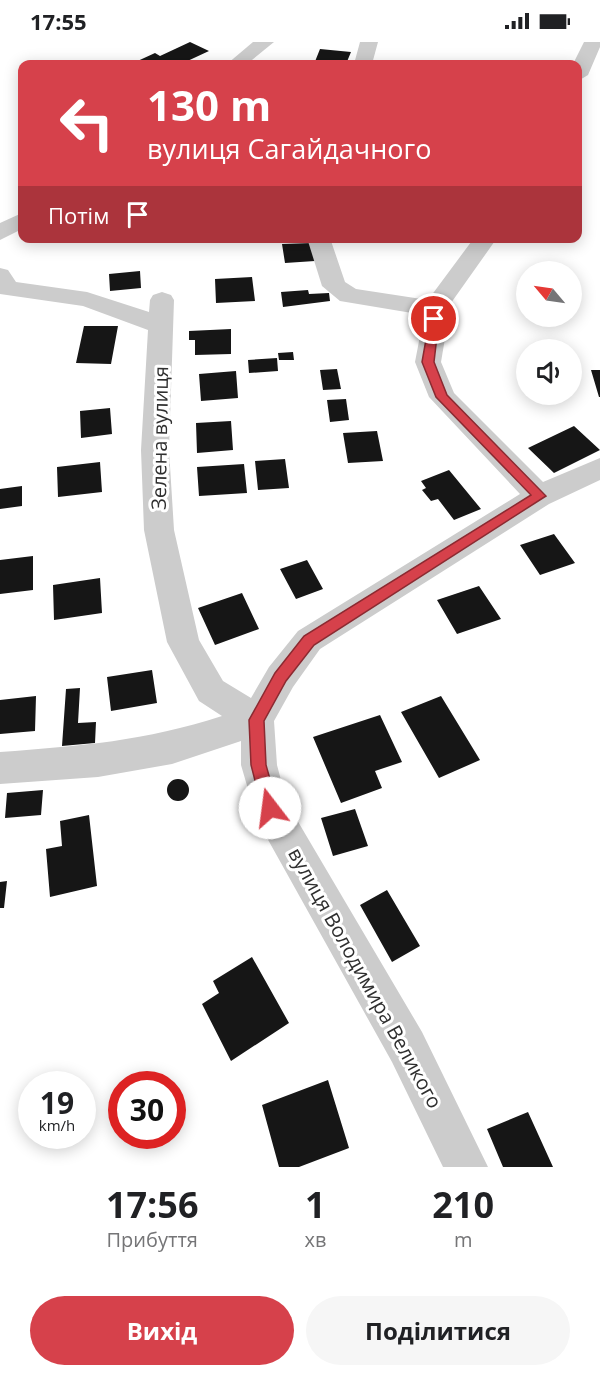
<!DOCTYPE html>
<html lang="uk">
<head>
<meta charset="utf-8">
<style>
	:root { --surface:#fff; --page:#f6f6f6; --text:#202124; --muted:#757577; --accent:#d6414b }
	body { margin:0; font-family:"Open Sans",sans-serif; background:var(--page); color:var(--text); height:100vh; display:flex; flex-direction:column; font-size:22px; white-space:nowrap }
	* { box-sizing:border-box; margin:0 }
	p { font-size:20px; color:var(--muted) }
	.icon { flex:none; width:33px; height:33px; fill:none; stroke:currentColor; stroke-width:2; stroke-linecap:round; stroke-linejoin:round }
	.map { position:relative; height:1125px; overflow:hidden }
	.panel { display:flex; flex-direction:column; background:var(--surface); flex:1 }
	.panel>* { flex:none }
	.hud { position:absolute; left:18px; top:18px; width:564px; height:183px; border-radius:12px; box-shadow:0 3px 15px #0003; background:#d6414b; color:#fff; overflow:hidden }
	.needle { width:39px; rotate:299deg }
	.controls { position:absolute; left:516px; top:219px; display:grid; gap:12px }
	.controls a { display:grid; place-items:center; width:66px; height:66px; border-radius:50%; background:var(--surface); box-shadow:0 3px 15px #0003; font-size:30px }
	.speed { position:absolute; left:18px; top:1029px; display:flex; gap:12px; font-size:30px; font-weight:700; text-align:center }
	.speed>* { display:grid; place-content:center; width:78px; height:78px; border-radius:50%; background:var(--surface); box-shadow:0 3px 15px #0003; line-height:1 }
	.speed small { font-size:15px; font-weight:400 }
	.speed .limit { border:9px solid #d22; background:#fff; color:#111 }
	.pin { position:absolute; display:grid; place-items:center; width:51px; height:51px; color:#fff; margin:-26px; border:3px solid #fff; border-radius:50%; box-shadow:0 2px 6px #0007 }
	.me { position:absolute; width:66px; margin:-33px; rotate:345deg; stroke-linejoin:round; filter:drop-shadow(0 0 4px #0008) }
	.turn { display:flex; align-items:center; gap:21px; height:126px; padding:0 30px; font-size:27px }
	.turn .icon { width:78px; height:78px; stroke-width:2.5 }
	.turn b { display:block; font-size:42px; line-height:51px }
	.then { display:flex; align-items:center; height:57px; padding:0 30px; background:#0003; gap:12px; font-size:22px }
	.eta { display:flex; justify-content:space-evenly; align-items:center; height:102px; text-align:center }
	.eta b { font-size:36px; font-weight:700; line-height:42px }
	.cta { display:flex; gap:12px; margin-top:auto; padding:12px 30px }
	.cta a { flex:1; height:69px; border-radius:36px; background:var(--accent); color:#fff; font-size:24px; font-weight:700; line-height:69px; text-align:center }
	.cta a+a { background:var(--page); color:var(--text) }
	.status { display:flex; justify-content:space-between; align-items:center; height:42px; padding:0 30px; background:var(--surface); direction:ltr }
	.status svg { height:16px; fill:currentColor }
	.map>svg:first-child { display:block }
	.building { fill:#161616 }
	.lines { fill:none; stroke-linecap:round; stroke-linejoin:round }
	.minor { fill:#ccc; fill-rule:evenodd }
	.route { fill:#d6414b; stroke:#8b2a31; stroke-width:1.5 }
	.labels { text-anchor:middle; stroke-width:6; stroke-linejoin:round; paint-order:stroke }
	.street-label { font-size:20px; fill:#2f2f2f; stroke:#fff }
</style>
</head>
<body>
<div class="status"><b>17:55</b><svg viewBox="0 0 49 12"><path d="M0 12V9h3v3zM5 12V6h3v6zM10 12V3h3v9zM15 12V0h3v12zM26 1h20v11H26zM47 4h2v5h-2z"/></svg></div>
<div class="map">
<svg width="600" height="1125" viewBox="0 0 600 1125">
	<rect width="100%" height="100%" fill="#fff"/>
	<!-- building -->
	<path class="building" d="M190,0L209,9L181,22H131L155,11L160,14Z
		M320,7L351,10L346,22H314Z
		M312,201L315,219L285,221L282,202Z
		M140,229L141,246L110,249L109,232Z
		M252,235L255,259L216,261L215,237Z
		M308,248L309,252L329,251L330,259L283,265L281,250Z
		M84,284H118L111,322L76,321Z
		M231,287V312L195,313V298H189V289Z
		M293,310L294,318H279L278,311Z
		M277,316L278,329L249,331L248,318Z
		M337,327L341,347L323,348L320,328Z
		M591,328H600V355H599Z
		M236,329L238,356L201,359L199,332Z
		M346,357L349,378L330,380L327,358Z
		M110,366L112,392L81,396L80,369Z
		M231,379L233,408L197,411L196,381Z
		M574,384L600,408L554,431L528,406Z
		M377,389L383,419L348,421L343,391Z
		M285,417L289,446L258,448L255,419Z
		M100,420L102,450L58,455L57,425Z
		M244,422L247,451L199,454L197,425Z
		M449,428L481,467L454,478L438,457L431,459L422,448L426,446L421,439Z
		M22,444V464L0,467V447Z
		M554,492L575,521L540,533L520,503Z
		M33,514V548L0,552V518Z
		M307,518L323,547L296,557L280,527Z
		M100,536L102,571L54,578L53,543Z
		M479,544L501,577L457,592L437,558Z
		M242,551L259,587L215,603L198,566Z
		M152,628L157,661L111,669L107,635Z
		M80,646L78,681L96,680L95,701L62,704L66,647Z
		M36,654L35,689L0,692V658Z
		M441,654L480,718L439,736L401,670Z
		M380,673L402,720L375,729L382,746L341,761L313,695Z
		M167 748a11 11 0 1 1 22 0a11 11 0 1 1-22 0Z
		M43,748L41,773L5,776L7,751Z
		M355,767L368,804L333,814L321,776Z
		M89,773L97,844L50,855L46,807L62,804L60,779Z
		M7,839L4,866H0V840Z
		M387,848L420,904L392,920L360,863Z
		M252,915L289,981L231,1019L202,962L219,951L213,939Z
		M328,1038L349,1106L299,1125H279L262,1063Z
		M528,1070L553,1125H503L487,1087Z"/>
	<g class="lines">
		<!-- minor -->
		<path class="minor" d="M253,0H274L247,22H227Z
			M360,0H378L372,22H354Z
			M584,0H600V5L588,33L578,39V22H573Z
			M22,171V187L0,198V181Z
			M307,196H330L345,240L356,247L428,258L474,196H497L451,261L441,320L454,351L543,440L600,416V438L549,462L320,607L293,645L274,679L277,723L287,761L422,990L488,1125H443L392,1020L257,778L241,723V699L172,722L98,735L0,742V710C81,704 145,699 222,674L199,659L167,600L144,488L141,408L148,288L83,264L0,252V226L8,228L16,240L87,250L149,270L150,258L153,253L162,250L171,253L174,258L169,408L174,488L199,598L223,639L251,656L269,625L298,589L520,452L429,355L415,320L424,273L340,259L322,244Z"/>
	</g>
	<!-- route -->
	<path class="route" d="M430,275L439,277L434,320L447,353L546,454L314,603L286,639L264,679L266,723L278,766L275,771L270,773L264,771L262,766L251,723L249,678L275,631L304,594L531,453L436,355L422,320Z"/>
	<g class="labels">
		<!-- street labels -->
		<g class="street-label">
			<text transform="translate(160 396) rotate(-89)" y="7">Зелена вулиця</text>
			<text transform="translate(365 936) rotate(61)" y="7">вулиця Володимира Великого</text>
		</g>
	</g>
</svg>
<div class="controls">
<a><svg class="needle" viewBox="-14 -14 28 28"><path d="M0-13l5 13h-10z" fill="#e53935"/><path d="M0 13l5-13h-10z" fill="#757577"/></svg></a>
<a><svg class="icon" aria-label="sound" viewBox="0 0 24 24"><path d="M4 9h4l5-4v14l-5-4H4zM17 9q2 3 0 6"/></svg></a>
</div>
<div class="speed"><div>19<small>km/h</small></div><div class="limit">30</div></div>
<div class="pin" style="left:434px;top:277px;background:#d93025"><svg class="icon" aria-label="arrive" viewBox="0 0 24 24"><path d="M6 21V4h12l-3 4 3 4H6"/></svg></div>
<svg class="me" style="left:270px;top:766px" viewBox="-20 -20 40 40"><circle r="19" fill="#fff"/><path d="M0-13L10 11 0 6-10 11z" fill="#d6414b"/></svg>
<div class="hud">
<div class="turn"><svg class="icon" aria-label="left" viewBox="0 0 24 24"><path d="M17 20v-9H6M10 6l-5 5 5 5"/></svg><div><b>130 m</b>вулиця Сагайдачного</div></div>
<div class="then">Потім<svg class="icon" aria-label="arrive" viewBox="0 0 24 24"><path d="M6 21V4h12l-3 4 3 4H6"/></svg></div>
</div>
</div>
<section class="panel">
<div class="eta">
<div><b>17:56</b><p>Прибуття</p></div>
<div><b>1</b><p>хв</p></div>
<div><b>210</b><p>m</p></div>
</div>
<div class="cta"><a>Вихід</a><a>Поділитися</a></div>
</section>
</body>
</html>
